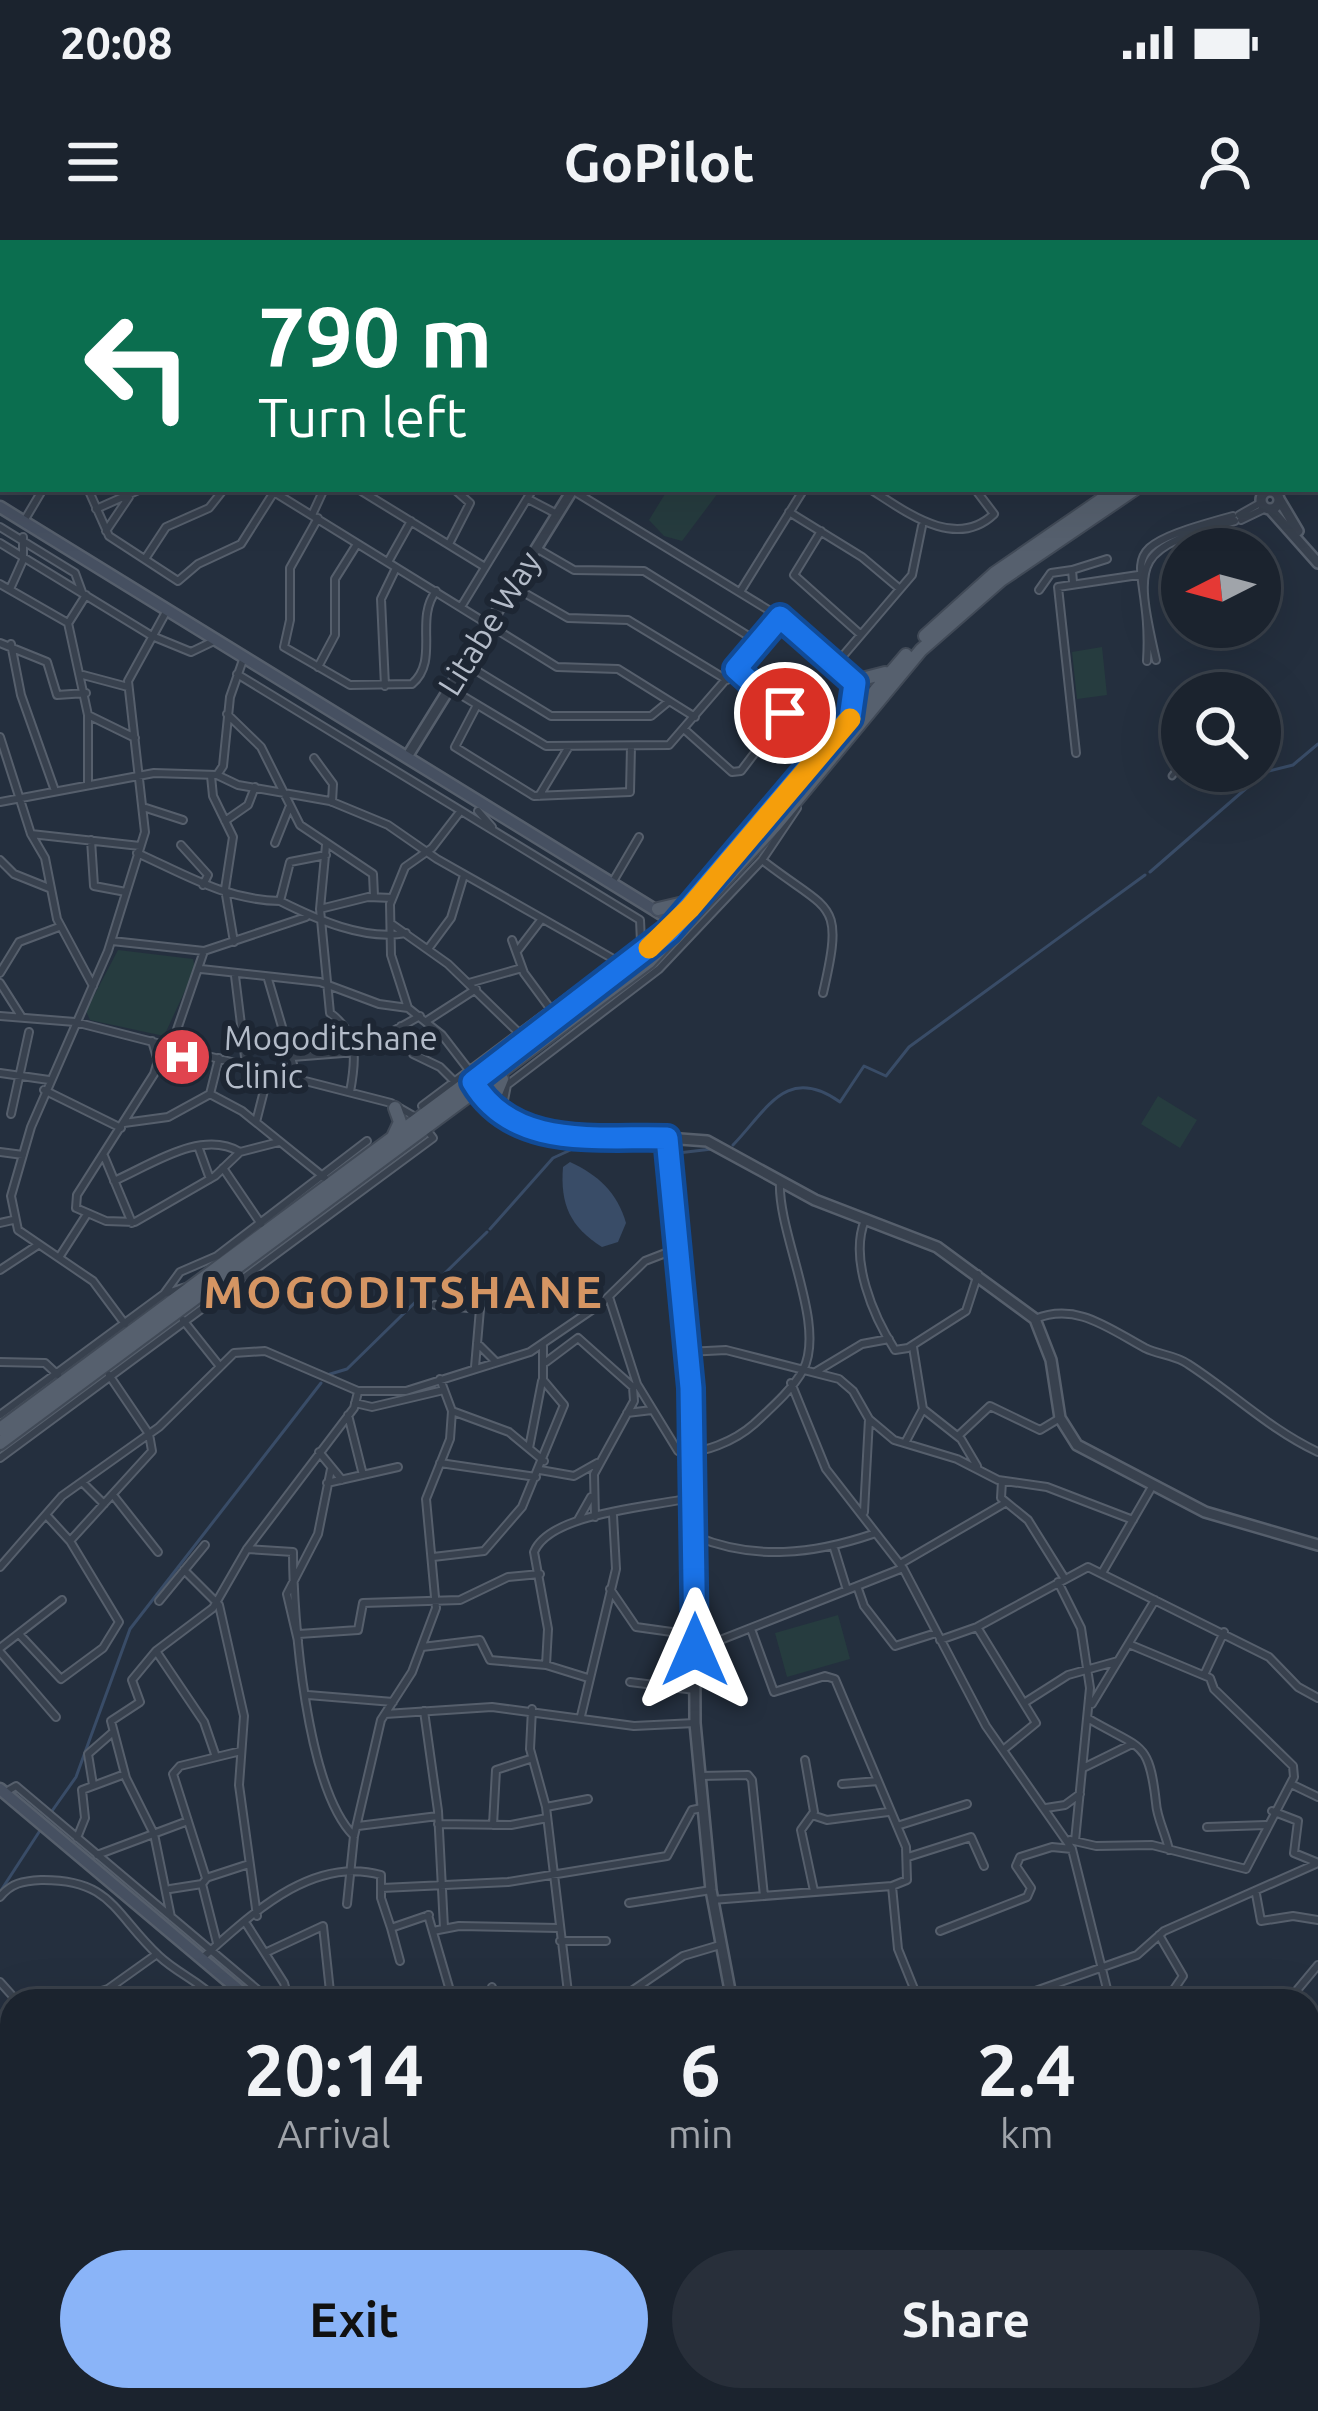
<!DOCTYPE html>
<html lang="en">
<head>
<meta charset="utf-8">
<style>
	:root { --surface:#1b232e; --page:#282f3a; --text:#f1f3f6; --muted:#a0a4aa; --line:#39404a; --accent:#8ab4f8 }
	body { margin:0; font-family:Ubuntu,sans-serif; background:var(--page); color:var(--text); height:100vh; display:flex; flex-direction:column; font-size:45px; white-space:nowrap }
	* { box-sizing:border-box; margin:0 }
	p { font-size:39px; color:var(--muted) }
	.icon { flex:none; width:66px; height:66px; fill:none; stroke:currentColor; stroke-width:2; stroke-linecap:round; stroke-linejoin:round }
	.map { position:relative; flex:1; overflow:hidden }
	.sheet { position:absolute; left:0px; top:1749px; width:1320px; height:423px; display:flex; flex-direction:column; background:var(--surface); border-radius:36px 36px 0 0; box-shadow:0 12px 48px #0002,0 0 0 3px var(--line) }
	.sheet>* { flex:none }
	.top-card { position:absolute; left:0px; top:0px; width:1320px; height:252px; box-shadow:0 12px 48px #0002,0 0 0 3px var(--line); background:#0b6e4f; color:#fff; overflow:hidden }
	.needle { width:78px; rotate:264deg }
	.controls { position:absolute; left:1161px; top:288px; display:grid; gap:24px }
	.controls a { display:grid; place-items:center; width:120px; height:120px; border-radius:50%; background:var(--surface); box-shadow:0 12px 48px #0002,0 0 0 3px var(--line); font-size:60px }
	.pin { position:absolute; display:grid; place-items:center; width:102px; height:102px; color:#fff; margin:-51px; border:6px solid #fff; border-radius:50%; box-shadow:0 3px 12px #0007 }
	.me { position:absolute; width:132px; margin:-66px; rotate:0deg; stroke-linejoin:round; filter:drop-shadow(0 0 9px #0008) }
	.turn { display:flex; align-items:center; gap:42px; height:252px; padding:0 60px; font-size:54px }
	.turn .icon { width:156px; height:156px; stroke-width:2.5 }
	.turn b { display:block; font-size:84px; line-height:102px }
	.eta { display:flex; justify-content:space-evenly; align-items:center; height:204px; text-align:center }
	.eta b { font-size:72px; font-weight:700; line-height:84px }
	.primary-button { display:flex; gap:24px; margin-top:auto; padding:24px 60px }
	.primary-button a { flex:1; height:138px; border-radius:72px; background:var(--accent); color:#111; font-size:48px; font-weight:700; line-height:138px; text-align:center }
	.primary-button a+a { background:var(--page); color:var(--text) }
	.status { display:flex; justify-content:space-between; align-items:center; height:84px; padding:0 60px; background:var(--surface); direction:ltr }
	.status svg { height:33px; fill:currentColor }
	header { display:flex; justify-content:space-between; align-items:center; height:156px; padding:0 60px; background:var(--surface); font-size:54px; font-weight:700 }
	.map>svg:first-child { display:block }
	.green { fill:#263c3f }
	.water { fill:#394c67 }
	.lines { fill:none; stroke-linecap:round; stroke-linejoin:round }
	.stream { stroke:#394c67; stroke-width:3 }
	.pedestrian-casing { stroke:#565f6c; stroke-width:9 }
	.minor-casing { stroke:#565f6c; stroke-width:10 }
	.tertiary-casing { stroke:#565f6c; stroke-width:14 }
	.secondary-casing { stroke:#565f6c; stroke-width:15 }
	.primary-casing { stroke:#414a57; stroke-width:16 }
	.pedestrian { stroke:#38414e; stroke-width:4.5 }
	.minor { stroke:#38414e; stroke-width:6 }
	.tertiary { stroke:#38414e; stroke-width:9 }
	.secondary { stroke:#465061; stroke-width:10 }
	.primary { stroke:#56606e; stroke-width:12 }
	.route-casing { stroke:#114b97; stroke-width:30 }
	.route { stroke:#1a73e8; stroke-width:21 }
	.slow { stroke:#f59e0b; stroke-width:21 }
	.labels { text-anchor:middle; stroke-width:12; stroke-linejoin:round; paint-order:stroke }
	.street-label { font-size:33px; fill:#b4bcc9; stroke:#1d2633 }
	.poi-label { font-size:33px; fill:#b4bcc9; stroke:#1d2633; text-anchor:start }
	.district-label { font-size:45px; font-weight:bold; letter-spacing:3px; fill:#d59563; stroke:#1d2633 }
</style>
</head>
<body>
<div class="status"><b>20:08</b><svg viewBox="0 0 49 12"><path d="M0 12V9h3v3zM5 12V6h3v6zM10 12V3h3v9zM15 12V0h3v12zM26 1h20v11H26zM47 4h2v5h-2z"/></svg></div>
<header><svg class="icon" aria-label="menu" viewBox="0 0 24 24"><path d="M4 6h16M4 12h16M4 18h16"/></svg>GoPilot<svg class="icon" aria-label="person" viewBox="0 0 24 24"><circle cx="12" cy="8" r="4"/><path d="M4 21q1-7 8-7t8 7"/></svg></header>
<div class="map">
<svg width="1318" height="2171" viewBox="0 0 1318 2171">
	<rect width="100%" height="100%" fill="#242f3e"/>
	<!-- green -->
	<path class="green" d="M668,249H721L682,301L664,296L649,280Z
		M1102,407L1107,455L1077,459L1072,412Z
		M118,710L193,719L195,729L164,796L90,780L86,771Z
		M1158,856L1197,880L1180,908L1141,884Z
		M838,1375L850,1419L787,1437L775,1393Z"/>
	<!-- water -->
	<path class="water" d="M570,922C598,935 617,952 626,983L618,1002L602,1007C570,987 560,964 563,927Z"/>
	<g class="lines">
		<!-- stream -->
		<path class="stream" d="M1150,632L1265,532L1293,525L1318,504
			M733,905C767,870 786,824 840,862L864,826L886,836L909,807L1145,635
			M678,913L712,909
			M490,989L553,918L590,901L660,912
			M327,1135L347,1129L487,992
			M52,1571L76,1537L130,1389L321,1143
			M0,1652L41,1589
			M0,2003L12,2015
			M86,2160L87,2171"/>
		<!-- pedestrian casing -->
		<g class="pedestrian-casing">
			<path id="pedestrian" d="M1172,536L1182,523"/>
		</g>
		<!-- minor casing -->
		<g class="minor-casing">
			<path id="minor" d="M99,0L100,3
				M131,0L132,3
				M159,0L160,3
				M225,0V3
				M703,0V3
				M749,0L750,3
				M841,0L842,3
				M903,0V3
				M52,3L53,0
				M625,3L626,0
				M0,102L3,103
				M0,170L3,172
				M0,219L3,215
				M0,228L3,230
				M88,249L109,296L178,341L198,324L241,304L274,252
				M269,249L557,427L618,429L695,477
				M358,249L485,327
				M870,249C905,271 955,311 994,274L975,249
				M572,250L780,377L873,452
				M528,259L557,274
				M96,269L141,249
				M789,272L862,317L900,349
				M312,275L324,249
				M1239,275L1262,262
				M318,278L290,328V380L284,407L350,445L412,444C440,420 414,380 436,351
				M1241,280L1266,268
				M24,281L43,249
				M0,287L75,333L82,352
				M106,291L129,257
				M821,291L794,335L860,394
				M0,303L152,396L191,412L216,400
				M449,304L470,263L454,249
				M536,308L574,330L644,331L758,402
				M145,319L166,287L209,268L224,249
				M388,322L411,281
				M1073,342L1072,330L1107,319
				M0,344L68,383L88,475L135,498
				M514,347L568,378L628,380L727,440
				M10,349L23,320V297
				M1039,350L1051,333L1072,330
				M740,352L804,249
				M461,367L533,249
				M69,382L86,355
				M0,403L47,422L57,455L86,453
				M11,404L21,455L54,548
				M1156,420C1132,315 1136,309 1235,281
				M1147,421C1154,313 1097,313 1233,276
				M464,423L551,476H651L668,462
				M836,424L912,335L922,286
				M318,427L335,395V339L357,304
				M237,434L640,680L641,702L422,866
				M846,434L871,458
				M83,435L128,447
				M385,446L381,359L396,328
				M451,449L546,506L669,505L780,377
				M477,465L455,507L534,556L630,552L631,506
				M227,474L261,507L300,585L373,634L374,656
				M88,475V545
				M685,490L732,532L741,531L785,473L736,429
				M0,497L31,594L45,618L57,679L93,746
				M1076,513L1058,347L1145,334
				M314,518L333,544L332,562
				M217,535L238,545L330,561L388,585L437,619L617,721
				M211,536L213,556L233,597L225,649L234,702
				M539,556L568,508
				M0,562L154,533L217,535L223,526L230,457L244,417
				M146,568L183,580
				M478,571L492,587
				M225,581L248,565L255,547
				M31,594L140,606
				M91,600L94,646L126,652
				M275,603L289,568
				M181,605L208,635L203,645
				M326,605L320,669L330,773C359,794 356,820 350,852
				M137,613C186,635 226,660 280,661L290,622L326,615
				M0,620L14,634L49,648
				M762,620C831,674 845,658 823,753
				M612,643L639,597
				M280,661C316,679 364,701 406,693
				M320,669L368,657L392,658
				M393,685L448,724L520,794
				M512,700L524,733L552,771
				M112,701L204,711L306,677
				M428,709L451,678L464,635
				M518,710L541,680
				M201,729L320,742L379,764L408,768L391,715L390,664L405,627L432,608L459,573
				M0,733L19,702L59,687
				M235,736L246,825
				M268,739L297,838
				M0,743L21,776
				M469,743L522,728
				M408,768L442,795L472,834
				M0,776L75,782L391,863L419,879
				M428,780L476,749
				M401,786L413,814L440,827L456,843
				M152,801L158,821L154,834L77,955L76,968L106,981L135,982L215,936L240,912L279,902
				M172,804L204,711
				M292,817L356,812L420,776
				M219,818L210,854L242,871L325,938
				M0,833L49,840
				M44,850L121,888
				M503,865L507,845L659,729L762,620L797,568
				M11,874L29,792
				M256,882L269,831
				M124,883L168,877L210,854
				M198,906L210,939
				M0,912L23,915
				M104,916L132,983
				M223,928L261,984
				M114,941C151,925 201,889 240,912
				M865,980C849,1019 873,1076 895,1110L908,1108L966,1071L978,1034
				M0,983L13,980
				M60,1016L87,974
				M0,1030L38,1005
				M164,1054L180,1032L217,1016L367,901
				M609,1057L637,1144L678,1211C701,1216 736,1200 754,1184C770,1169 793,1149 803,1130C827,1085 777,993 780,941
				M435,1065L480,1069L475,1127
				M1035,1079C1076,1062 1108,1088 1145,1108C1159,1115 1175,1115 1188,1124C1233,1153 1269,1189 1318,1212
				M183,1080L218,1124
				M125,1084L93,1041L18,990L11,956L31,887L108,711L145,592L128,441L166,372
				M477,1103L496,1122
				M913,1107L923,1169L961,1199L977,1226
				M687,1112L726,1110L839,1139L853,1151L869,1179L894,1200L957,1219L998,1240L1047,1247L1133,1280
				M0,1122L45,1123L58,1135
				M546,1122L578,1098L633,1147L634,1161L594,1234L595,1277
				M817,1131L862,1104L889,1099
				M791,1143L826,1229L903,1328L986,1486L1072,1609L1110,1761
				M355,1163L372,1167L444,1150
				M452,1171L509,1192L544,1221
				M627,1173L652,1170
				M0,1175L164,1054L189,1046
				M348,1175L363,1235
				M958,1196L990,1166L1040,1190L1060,1178
				M905,1203L923,1169
				M529,1208L542,1141
				M319,1212L342,1240
				M0,1218L433,898L427,890
				M440,1223L536,1237
				M540,1230L574,1236L597,1223
				M1002,1241L1001,1258L1028,1280L1063,1336
				M82,1242L104,1264
				M327,1243L398,1227
				M113,1255L158,1312
				M864,1272L869,1179
				M578,1280L591,1257
				M695,1296C754,1321 814,1314 873,1294
				M70,1301L152,1211L149,1194L109,1135
				M834,1308L847,1350
				M247,1309L293,1312C293,1379 306,1548 354,1596
				M433,1317L484,1311L522,1267L564,1165L543,1140V1106
				M900,1324L1005,1263
				M0,1327L62,1256L159,1187L234,1113L265,1111L358,1151H406L530,1112L602,1063L645,1021L676,1009
				M184,1330L219,1365L244,1476L239,1545L257,1676
				M1102,1333L1153,1245
				M1058,1342L1081,1388L1090,1448L1075,1601
				M857,1346L864,1366L895,1406L936,1393
				M610,1349L636,1387L693,1395
				M159,1361L205,1305
				M977,1387L1036,1483L1003,1510
				M19,1394L61,1439L103,1408L119,1382L70,1301L48,1277
				M299,1394L358,1390L363,1363L460,1360L508,1337L540,1334
				M940,1400L977,1387L1088,1327L1269,1417L1298,1447L1318,1458
				M298,1401L287,1354L318,1294L331,1229
				M422,1407L480,1400L490,1420L546,1425L588,1438
				M0,1408L62,1360
				M695,1410L903,1328
				M156,1411L204,1482L215,1514
				M0,1412L56,1477
				M546,1425L548,1389L534,1312C550,1272 654,1267 695,1257
				M1204,1435L1224,1392
				M630,1442L695,1450
				M308,1455L393,1462
				M1024,1463L1068,1435L1118,1421
				M1092,1464L1155,1360
				M532,1469L530,1509L546,1567L569,1761
				M424,1471L438,1571L444,1688
				M385,1474L492,1467L634,1486L695,1483
				M581,1476L616,1329L613,1275
				M1089,1479C1142,1510 1149,1500 1156,1563C1157,1579 1166,1594 1169,1610
				M241,1511L180,1526L173,1534L206,1638L249,1624
				M805,1520L814,1572L801,1590L814,1651
				M1083,1528L1132,1504
				M700,1536L748,1535L752,1540L764,1656
				M842,1544L878,1541
				M1291,1544L1318,1557
				M93,1545L88,1514L112,1493
				M4,1553L16,1546L271,1761
				M546,1567L588,1559
				M1046,1568L1065,1565L1080,1554
				M1272,1571L1298,1581L1294,1613L1316,1622
				M812,1575L827,1580L888,1572
				M438,1584L511,1585L547,1578
				M493,1585L496,1530L530,1519
				M358,1586L438,1576
				M897,1586L967,1564
				M1207,1587L1266,1585
				M77,1598L85,1578L82,1550L125,1534
				M1070,1600L1096,1606L1152,1605L1246,1629L1294,1537L1293,1526L1214,1449L1210,1438L1131,1405
				M97,1615L188,1581
				M908,1617L971,1597L984,1626
				M206,1639L202,1644L217,1703
				M892,1646L898,1709L919,1761
				M382,1648L508,1642L667,1616L692,1570L702,1568
				M170,1649L202,1644
				M1256,1654L1261,1681L1293,1676L1318,1680
				M0,1657C11,1643 23,1641 41,1640C112,1639 114,1674 159,1716C178,1734 200,1741 218,1761
				M712,1660L892,1646L907,1640L906,1607L835,1439L825,1436L774,1452L751,1389
				M629,1663L711,1650
				M347,1664L354,1596L381,1480L412,1432L436,1368L426,1259L450,1199L452,1171L440,1139
				M428,1675L453,1761
				M171,1677L154,1594L126,1538L111,1481L140,1462L132,1440L156,1411L213,1368L247,1309L354,1168L358,1152
				M247,1685L284,1743L289,1761
				M433,1691L459,1686L558,1688
				M940,1691L1027,1657L1031,1648L1016,1626L1020,1617L1052,1607L1072,1609
				M1159,1695L1183,1736L1166,1761
				M560,1701H606
				M267,1712L323,1686L331,1761
				M201,1719C250,1676 311,1615 381,1635V1658L391,1688
				M400,1721L391,1688L429,1675
				M0,1742L17,1761
				M492,1747L496,1761
				M69,1761L108,1749L157,1714
				M617,1761L683,1716L720,1705
				M718,1761L731,1756
				M776,1761L822,1757L826,1761
				M1007,1761L1137,1715L1164,1691L1318,1623
				M1288,1761L1318,1725
				M12,1821L6,1827L12,1856
				M1308,1882L1318,1872
				M0,1992L12,2003
				M1308,2028L1318,2025
				M1308,2034L1318,2059
				M0,2078L12,2074
				M0,2132L12,2118
				M23,2160L24,2171
				M106,2160L108,2171
				M196,2160L201,2171
				M389,2160L390,2171
				M548,2160L554,2171
				M625,2160L633,2171
				M867,2160L868,2171
				M978,2160L979,2171
				M162,2166L169,2171
				M289,2171H345
				M409,2171L461,2166
				M725,2171L726,2160
				M1126,2171L1131,2160"/>
		</g>
		<!-- tertiary casing -->
		<g class="tertiary-casing">
			<path id="tertiary" d="M565,0L566,3
				M1261 260a9 9 0 1 1 18 0a9 9 0 1 1-18 0Z
				M1279,259L1298,291
				M1270,269L1318,323
				M407,517L573,249
				M474,844L494,871L518,887L707,901L815,960L937,1007L1035,1079L1051,1120L1060,1178L1077,1205L1205,1272L1318,1305
				M666,898L694,1213L695,1483L711,1650L732,1761"/>
		</g>
		<!-- secondary casing -->
		<g class="secondary-casing">
			<path id="secondary" d="M0,267L681,686
				M0,1549L252,1761
				M1036,2160L1091,2170"/>
		</g>
		<!-- primary casing -->
		<g class="primary-casing">
			<path id="primary" d="M1317,109H1318
				M1317,123L1318,122
				M925,396L995,333L1117,249
				M858,440L885,433
				M658,669L692,661
				M500,873L495,856L502,839
				M393,897L400,882L395,868
				M0,1189L651,706L690,668L906,415
				M0,1203L649,722L776,585L921,410L1001,340L1135,249
				M1308,1855L1318,1847
				M1308,1869L1318,1861
				M1088,2170L1107,2160
				M1117,2171L1120,2160"/>
		</g>
		<!-- pedestrian -->
		<use href="#pedestrian" class="pedestrian"/>
		<!-- minor -->
		<use href="#minor" class="minor"/>
		<!-- tertiary -->
		<use href="#tertiary" class="tertiary"/>
		<!-- secondary -->
		<use href="#secondary" class="secondary"/>
		<!-- primary -->
		<use href="#primary" class="primary"/>
	</g>
	<g class="lines">
		<!-- route casing -->
		<g class="route-casing">
			<path id="route" d="M695,1410L691,1148L667,898C597,896 513,910 473,842L669,691L850,478L855,443L780,377L736,429L785,473"/>
		</g>
		<!-- route -->
		<use href="#route" class="route"/>
		<!-- slow -->
		<path class="slow" d="M649,708L690,668L850,479"/>
	</g>
	<!-- icons -->
	<defs>
		<g id="hospital-disc" transform="scale(3)"><circle r="9.5" fill="#e0444e" stroke="#1d2633"/><path d="M-5-5h3v3.5h4V-5h3V5h-3V1.5h-4V5h-3Z" fill="#fff"/></g>
	</defs>
	<g fill-rule="evenodd">
		<use href="#hospital-disc" x="182" y="817"/>
	</g>
	<g class="labels">
		<!-- street labels -->
		<g class="street-label">
			<text transform="translate(489 383) rotate(-58)" y="12">Litabe Way</text>
		</g>
		<!-- poi labels -->
		<g class="poi-label">
			<text x="224" y="810">Mogoditshane<tspan x="224" dy="38">Clinic</tspan></text>
		</g>
		<!-- district labels -->
		<g class="district-label">
			<text x="404" y="1068">MOGODITSHANE</text>
		</g>
	</g>
</svg>
<div class="controls">
<a><svg class="needle" viewBox="-14 -14 28 28"><path d="M0-13l5 13h-10z" fill="#e53935"/><path d="M0 13l5-13h-10z" fill="#a0a4aa"/></svg></a>
<a><svg class="icon" aria-label="search" viewBox="0 0 24 24"><circle cx="10" cy="10" r="6"/><path d="M15 15l6 6"/></svg></a>
</div>
<div class="pin" style="left:785px;top:473px;background:#d93025"><svg class="icon" aria-label="arrive" viewBox="0 0 24 24"><path d="M6 21V4h12l-3 4 3 4H6"/></svg></div>
<svg class="me" style="left:695px;top:1410px" viewBox="-20 -20 40 40"><path d="M0-17L14 15 0 8-14 15z" fill="#1a73e8" stroke="#fff" stroke-width="4"/></svg>
<div class="top-card">
<div class="turn"><svg class="icon" aria-label="left" viewBox="0 0 24 24"><path d="M17 20v-9H6M10 6l-5 5 5 5"/></svg><div><b>790 m</b>Turn left</div></div>
</div>
<section class="sheet">
<div class="eta">
<div><b>20:14</b><p>Arrival</p></div>
<div><b>6</b><p>min</p></div>
<div><b>2.4</b><p>km</p></div>
</div>
<div class="primary-button"><a>Exit</a><a>Share</a></div>
</section>
</div>
</body>
</html>
